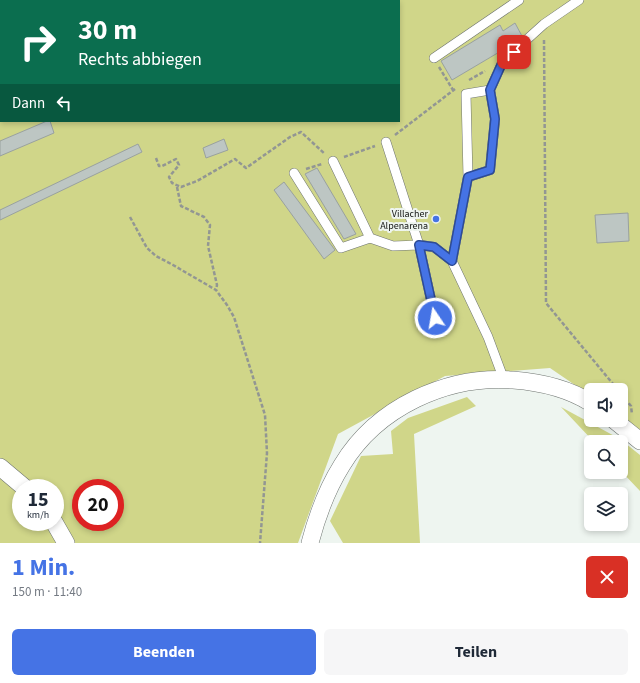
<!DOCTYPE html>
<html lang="de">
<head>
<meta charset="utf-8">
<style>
	:root { --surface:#fff; --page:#f6f6f7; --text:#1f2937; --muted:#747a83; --accent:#4573e5 }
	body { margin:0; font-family:"Source Sans 3",sans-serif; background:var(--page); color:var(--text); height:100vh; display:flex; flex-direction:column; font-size:15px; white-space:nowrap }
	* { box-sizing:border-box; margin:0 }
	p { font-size:13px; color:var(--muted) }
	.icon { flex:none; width:22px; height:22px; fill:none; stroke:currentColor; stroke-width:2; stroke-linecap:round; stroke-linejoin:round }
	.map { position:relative; height:543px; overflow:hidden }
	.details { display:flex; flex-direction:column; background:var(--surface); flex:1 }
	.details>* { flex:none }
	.guide { position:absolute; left:0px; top:0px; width:400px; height:122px; box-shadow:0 2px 6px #0003; background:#0b6e4f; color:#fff; overflow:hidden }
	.fabs { position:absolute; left:584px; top:383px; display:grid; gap:8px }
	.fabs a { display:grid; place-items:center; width:44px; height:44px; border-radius:6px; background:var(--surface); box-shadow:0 2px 6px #0003; font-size:20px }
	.speed { position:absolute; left:12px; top:479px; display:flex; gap:8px; font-size:20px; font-weight:700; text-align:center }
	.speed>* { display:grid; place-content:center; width:52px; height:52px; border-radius:50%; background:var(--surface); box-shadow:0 2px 6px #0003; line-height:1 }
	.speed small { font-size:10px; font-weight:400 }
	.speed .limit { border:6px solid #d22; background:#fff; color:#111 }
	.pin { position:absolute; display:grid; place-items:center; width:34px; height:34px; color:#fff; margin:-17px; border-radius:8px; box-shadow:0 2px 6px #0006 }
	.me { position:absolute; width:44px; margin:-22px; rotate:348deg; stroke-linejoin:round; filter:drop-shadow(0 0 3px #0008) }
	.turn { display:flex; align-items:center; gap:14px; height:84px; padding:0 12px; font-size:18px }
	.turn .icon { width:52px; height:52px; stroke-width:2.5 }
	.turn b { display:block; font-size:28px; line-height:34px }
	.then { display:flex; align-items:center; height:38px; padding:0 12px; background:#0003; gap:8px; font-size:15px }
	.round { display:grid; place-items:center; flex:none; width:42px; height:42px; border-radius:6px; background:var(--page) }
	.headline { display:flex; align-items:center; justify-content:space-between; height:68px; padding:0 12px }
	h1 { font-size:24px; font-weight:700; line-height:30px; color:var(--accent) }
	.cta { display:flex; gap:8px; margin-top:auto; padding:8px 12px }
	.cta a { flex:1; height:46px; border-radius:6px; background:var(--accent); color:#fff; font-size:16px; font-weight:700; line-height:46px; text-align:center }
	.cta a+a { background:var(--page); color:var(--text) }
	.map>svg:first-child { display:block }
	.green { fill:#d0d689; fill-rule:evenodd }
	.building { fill:#bdc6c3; stroke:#99a19f }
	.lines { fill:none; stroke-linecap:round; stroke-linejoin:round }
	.lane-casing { stroke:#6f7571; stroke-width:10 }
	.street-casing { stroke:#6f7571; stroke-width:18 }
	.path { stroke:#929693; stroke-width:2.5; stroke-dasharray:4 2; stroke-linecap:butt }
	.lane { stroke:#fff; stroke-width:9 }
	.street { stroke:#fff; stroke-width:17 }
	.route-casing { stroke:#2d4b95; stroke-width:10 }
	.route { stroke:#4573e5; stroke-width:7 }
	.poi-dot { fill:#4573e5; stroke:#eef5f0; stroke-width:1.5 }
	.labels { text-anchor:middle; stroke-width:4; stroke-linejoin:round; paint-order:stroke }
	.poi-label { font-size:10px; fill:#121412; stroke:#eef5f0; text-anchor:end }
</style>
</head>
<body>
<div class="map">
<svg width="640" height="543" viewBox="0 0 640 543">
	<rect width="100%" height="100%" fill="#eef5f0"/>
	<!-- green -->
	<path class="green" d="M0,0H640V430L621,417V390H591V396L550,368L445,376L338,434L298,543H0ZM1,1H399V121H1ZM21,488H55V522H21ZM81,488H115V522H81Z
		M467,397L476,406L414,434L420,543H343L330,521L361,456L393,454L391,431L408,418Z
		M561,407L620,439L640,455V491L621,471V442H594Z"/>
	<!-- building -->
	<path class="building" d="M515,23L523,38L452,80L441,61L500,25L503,31Z
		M47,121H50L54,133L0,156V141Z
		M224,139L228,150L206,158L203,148Z
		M138,144L142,152L0,220V210Z
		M317,168L356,234L344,239L305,174Z
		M284,182L335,250L324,259L274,190Z
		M628,213L629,241L597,243L595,215Z"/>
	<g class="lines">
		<!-- lane casing -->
		<g class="lane-casing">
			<path id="lane" d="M434,58L519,0
				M490,90L503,61L544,24L579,0
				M386,142L419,245L435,318
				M333,161L370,238L393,246L419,245L434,247L452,261
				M294,173L341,248L370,238
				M468,177L466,94L490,90L495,119L490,170L468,177L452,261L488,337L504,380"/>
		</g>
		<!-- street casing -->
		<g class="street-casing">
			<path id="street" d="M614,420L640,441
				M0,467L25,488
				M54,522L66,543
				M310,543C317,516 327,489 342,465C377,407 447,375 513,380C539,382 569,389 591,403"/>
		</g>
		<!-- path -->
		<path class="path" d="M73,0V1
			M544,40L546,303L618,390
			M439,67L453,90
			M469,80L485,71
			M395,135L455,89
			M344,157L375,146
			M156,158L159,166H162L176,159L179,165L169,177L172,183L181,187L197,181L235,159L246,168L290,137L301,132L325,154
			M306,169L322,164
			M177,187L181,206L204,217L210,225L208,246L217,285L216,290
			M130,217L147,248L156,256L173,265L216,290L227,305L234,317L265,415L267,453L260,543
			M621,394L631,406L632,414"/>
		<!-- lane -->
		<use href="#lane" class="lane"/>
		<!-- street -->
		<use href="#street" class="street"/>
	</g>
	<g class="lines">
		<!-- route casing -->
		<g class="route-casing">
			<path id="route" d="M435,318L419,245L434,247L452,261L468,177L490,170L495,119L490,90L503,61L514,52"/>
		</g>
		<!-- route -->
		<use href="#route" class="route"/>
	</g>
	<!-- markers -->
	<circle class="poi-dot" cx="436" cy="219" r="4"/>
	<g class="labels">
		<!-- poi labels -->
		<g class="poi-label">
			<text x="428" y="217">Villacher<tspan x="428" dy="12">Alpenarena</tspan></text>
		</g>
	</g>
</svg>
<div class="fabs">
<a><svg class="icon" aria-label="sound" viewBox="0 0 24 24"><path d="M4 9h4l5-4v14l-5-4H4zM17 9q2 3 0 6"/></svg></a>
<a><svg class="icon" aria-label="search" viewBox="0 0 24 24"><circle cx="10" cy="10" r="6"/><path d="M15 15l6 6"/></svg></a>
<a><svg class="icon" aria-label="layers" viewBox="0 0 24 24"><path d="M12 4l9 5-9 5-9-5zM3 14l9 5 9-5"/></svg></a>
</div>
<div class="speed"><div>15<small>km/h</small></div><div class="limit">20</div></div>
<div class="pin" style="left:514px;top:52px;background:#d93025"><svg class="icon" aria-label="arrive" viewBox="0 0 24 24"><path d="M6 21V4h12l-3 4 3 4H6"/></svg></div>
<svg class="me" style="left:435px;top:318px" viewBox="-20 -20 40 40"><circle r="17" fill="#4573e5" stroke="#fff" stroke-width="3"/><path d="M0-11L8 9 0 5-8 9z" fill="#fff"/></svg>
<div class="guide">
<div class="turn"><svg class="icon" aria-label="right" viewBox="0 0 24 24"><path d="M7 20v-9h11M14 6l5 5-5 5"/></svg><div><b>30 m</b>Rechts abbiegen</div></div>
<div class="then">Dann<svg class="icon" aria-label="left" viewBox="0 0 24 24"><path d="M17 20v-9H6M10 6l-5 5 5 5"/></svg></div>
</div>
</div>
<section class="details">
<div class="headline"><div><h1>1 Min.</h1><p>150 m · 11:40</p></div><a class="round" style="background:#d93025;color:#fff"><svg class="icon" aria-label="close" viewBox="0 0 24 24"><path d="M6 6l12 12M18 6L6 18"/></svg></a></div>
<div class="cta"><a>Beenden</a><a>Teilen</a></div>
</section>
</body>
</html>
